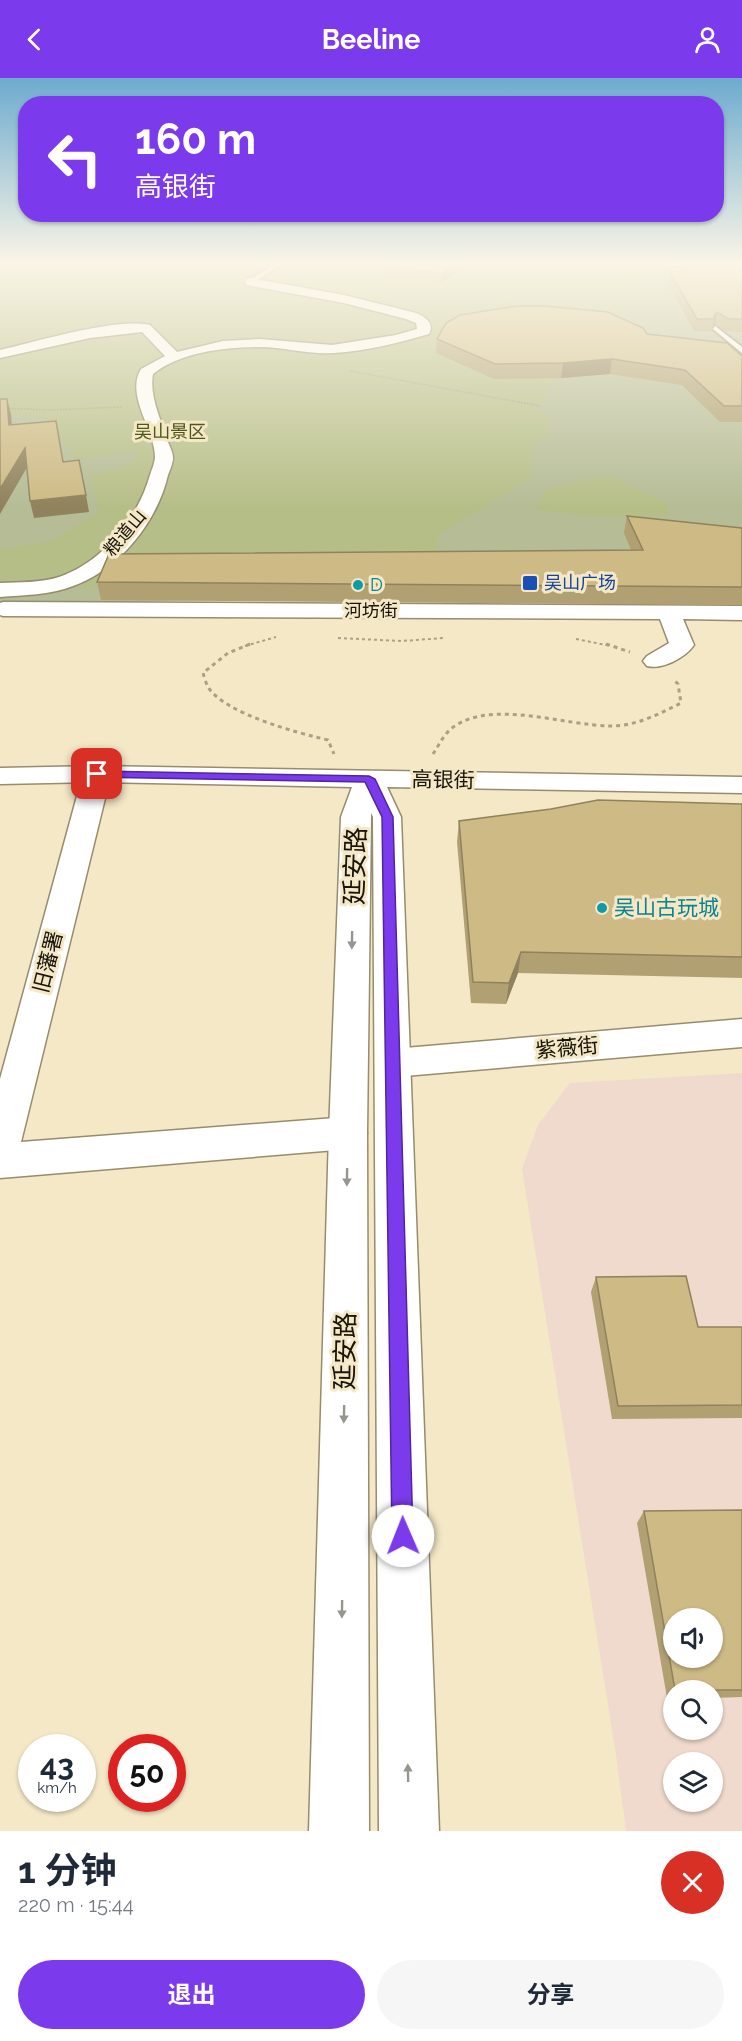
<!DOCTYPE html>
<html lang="zh">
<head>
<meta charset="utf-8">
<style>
	:root { --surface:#fff; --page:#f6f6f7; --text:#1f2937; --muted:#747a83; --accent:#7c3aed }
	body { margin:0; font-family:Raleway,"Noto Sans SC",sans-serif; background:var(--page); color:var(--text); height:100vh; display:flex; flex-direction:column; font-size:22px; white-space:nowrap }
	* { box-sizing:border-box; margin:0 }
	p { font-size:20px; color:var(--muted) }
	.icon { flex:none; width:33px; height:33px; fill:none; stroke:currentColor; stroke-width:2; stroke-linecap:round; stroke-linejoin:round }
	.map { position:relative; height:1753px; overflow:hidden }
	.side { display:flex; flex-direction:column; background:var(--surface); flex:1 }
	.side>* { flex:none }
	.guide { position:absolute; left:18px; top:18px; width:706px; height:126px; border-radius:24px; box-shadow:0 2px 4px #0004; background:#7c3aed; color:#fff; overflow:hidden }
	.tools { position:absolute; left:663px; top:1530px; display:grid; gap:12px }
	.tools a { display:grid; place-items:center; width:60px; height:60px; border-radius:50%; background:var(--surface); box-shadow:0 2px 4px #0004; font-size:30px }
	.speed { position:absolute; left:18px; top:1656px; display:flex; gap:12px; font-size:30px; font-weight:700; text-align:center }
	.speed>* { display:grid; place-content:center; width:78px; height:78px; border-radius:50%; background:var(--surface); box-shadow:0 2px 4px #0004; line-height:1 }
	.speed small { font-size:15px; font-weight:400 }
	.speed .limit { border:9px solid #d22; background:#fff; color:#111 }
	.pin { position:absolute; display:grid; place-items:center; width:51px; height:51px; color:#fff; margin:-26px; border-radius:12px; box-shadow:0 3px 9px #0006 }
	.me { position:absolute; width:66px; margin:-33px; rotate:359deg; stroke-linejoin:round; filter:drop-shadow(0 0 4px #0008) }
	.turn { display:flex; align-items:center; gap:21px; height:126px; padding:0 18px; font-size:27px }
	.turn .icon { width:78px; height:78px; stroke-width:2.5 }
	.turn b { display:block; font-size:42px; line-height:51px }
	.round { display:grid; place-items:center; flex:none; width:63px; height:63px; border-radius:32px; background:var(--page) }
	.overview { display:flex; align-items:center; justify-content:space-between; height:102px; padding:0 18px }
	h1 { font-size:36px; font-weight:700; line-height:45px }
	.button { display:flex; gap:12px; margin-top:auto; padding:12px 18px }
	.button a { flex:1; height:69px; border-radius:36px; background:var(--accent); color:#fff; font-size:24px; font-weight:700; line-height:69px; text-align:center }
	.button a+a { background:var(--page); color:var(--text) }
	header { display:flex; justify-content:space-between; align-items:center; height:78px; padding:0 18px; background:var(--accent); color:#fff; font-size:27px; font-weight:700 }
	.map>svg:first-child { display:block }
	.education { fill:#f0dacd; fill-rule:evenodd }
	.green { fill:#b5bc96 }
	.forest { fill:#b6be88 }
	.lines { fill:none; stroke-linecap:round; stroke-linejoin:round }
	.lane-casing { stroke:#978c6d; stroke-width:4 }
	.street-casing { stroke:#978c6d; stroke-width:3 }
	.secondary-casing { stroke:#978c6d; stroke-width:3 }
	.path-far2 { stroke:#a9a086; stroke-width:1.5; stroke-dasharray:1.5 1.5; stroke-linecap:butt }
	.path-far1 { stroke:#a9a086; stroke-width:2; stroke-dasharray:3 3; stroke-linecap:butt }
	.path { stroke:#a9a086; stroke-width:3; stroke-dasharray:4 4; stroke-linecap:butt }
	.lane { fill:#fff; fill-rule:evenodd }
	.street { fill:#fff; fill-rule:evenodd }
	.secondary { fill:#fff; fill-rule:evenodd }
	.wall { fill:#b0a072 }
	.shaded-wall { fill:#90825d }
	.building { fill:#cdba85; stroke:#90825d; stroke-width:1.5; fill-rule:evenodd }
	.oneway { fill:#979590 }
	.route { fill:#7c3aed; stroke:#51269a; stroke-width:1.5 }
	.transit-dot { fill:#1a4fb4; stroke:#f4e8c7; stroke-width:2 }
	.culture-dot { fill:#0f9aa8; stroke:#f4e8c7; stroke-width:2 }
	.labels { text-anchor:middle; stroke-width:6; stroke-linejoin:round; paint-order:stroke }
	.far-park-label { font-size:18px; fill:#50561a; stroke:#f4e8c7 }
	.far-street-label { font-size:18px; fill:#181408; stroke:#f4e8c7 }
	.far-transit-label { font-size:18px; fill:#164399; stroke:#f4e8c7; text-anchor:start }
	.far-culture-label { font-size:18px; fill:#0d838f; stroke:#f4e8c7; text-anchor:start }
	.street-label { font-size:21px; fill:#181408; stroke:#f4e8c7 }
	.culture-label { font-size:21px; fill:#0d838f; stroke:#f4e8c7; text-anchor:start }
	.near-street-label { font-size:26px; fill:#181408; stroke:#f4e8c7 }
</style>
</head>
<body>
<header><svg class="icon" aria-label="back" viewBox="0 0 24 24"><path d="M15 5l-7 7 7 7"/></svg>Beeline<svg class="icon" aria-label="person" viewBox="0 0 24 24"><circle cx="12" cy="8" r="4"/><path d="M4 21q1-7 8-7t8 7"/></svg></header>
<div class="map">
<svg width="742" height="1753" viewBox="0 0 742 1753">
	<rect width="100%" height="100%" fill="#f4e8c7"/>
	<!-- education -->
	<path class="education" d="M742,995V1753H626L617,1683L522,1091L538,1047L570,1005ZM674,1540H712V1580H674ZM674,1612H712V1652H674ZM674,1684H712V1724H674Z"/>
	<!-- green -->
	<path class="green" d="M0,184H742V512L0,526Z"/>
	<!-- forest -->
	<path class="forest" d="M14,184H629L636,203L622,238L549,309L544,322L537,331L548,337L551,343L547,350L551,356L534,364L532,399L438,458L437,488L224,504L82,509L0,516V471L49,464L99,435L89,397L129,387L138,373L77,382L45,341L0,336V186Z
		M614,399L666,425L669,439L589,438L536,432L545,411L589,401Z"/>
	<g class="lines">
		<!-- lane casing -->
		<g class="lane-casing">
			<path id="lane" d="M278,184H285L252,205L247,204Z
				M715,248L742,269V275L713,251Z"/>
		</g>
		<!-- street casing -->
		<g class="street-casing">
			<path id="street" d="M250,200L344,217L416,235C425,239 435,245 429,256C398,265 366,273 334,275C309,277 284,269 260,269C226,269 180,274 153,296C149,318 161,341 167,362C169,367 173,374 173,380C173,385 170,392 168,397C157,444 119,492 73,508C50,517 24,517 0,519V505C19,504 41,505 59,499C103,484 138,440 150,397C152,391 155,384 155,379C155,352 125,317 141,291L165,278L142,254L90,260L0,280V272C35,264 117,239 150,247L177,274L223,263L260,261L332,267L396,257L417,251L416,245L406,241L344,225L246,207V201Z
				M3,524L742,528V542L683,541L694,567C685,580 662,592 647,588L643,583L647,578L669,565L660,541L3,538L0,537V525Z
				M97,688L107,690L111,696L21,1064L348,1039L362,1044L367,1055L362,1066L348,1071L0,1100V1001L83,696L87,690Z
				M742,941V969L393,999L380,995L375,985L380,975L393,971Z"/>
		</g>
		<!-- secondary casing -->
		<g class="secondary-casing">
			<path id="secondary" d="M97,688L742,699V715L387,709L401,739L439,1753H379L373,739L371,735L367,1055L369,1753H309L329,1055L341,739L352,709L97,704L0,706V690Z"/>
		</g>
		<!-- path-far2 -->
		<path class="path-far2" d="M311,193L321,188
			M350,293L540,328
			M0,330L50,332L122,329"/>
		<!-- path-far1 -->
		<path class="path-far1" d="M338,560L401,563L444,560
			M576,561L611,568
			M245,568L276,559"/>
		<!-- path -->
		<path class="path" d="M250,566L228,575L203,595C204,599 206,605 208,609C225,636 298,655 328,662L334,676
			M606,566L630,574
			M433,676C439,667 444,656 452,650C491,620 565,648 611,648C636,648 659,636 681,625L678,606L673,601"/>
		<!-- lane -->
		<use href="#lane" class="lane"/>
		<!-- street -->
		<use href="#street" class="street"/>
		<!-- secondary -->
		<use href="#secondary" class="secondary"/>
	</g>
	<!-- wall -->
	<path class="wall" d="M673,184H742V254L725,253L715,246L713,247L712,253H694L668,206L670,194H679Z
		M381,188L461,192L442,204L380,197Z
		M647,256L742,278V344H720L682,307L610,296L561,300L494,301L436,275L437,261Z
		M627,438L742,450V527L101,522L97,504L631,472L624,455Z
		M742,726V900L518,895L506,926L471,925L457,764L459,743Z
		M596,1199L698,1249H742V1340L612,1341L591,1214Z
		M742,1432V1619L712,1620V1612H674V1620H667L637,1445L644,1433Z"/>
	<!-- shaded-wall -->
	<path class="shaded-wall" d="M460,184H467L461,192L442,204V195Z
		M717,234L715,246L713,247L715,241L714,238Z
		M612,281L610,296L561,300L563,285Z
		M7,321L11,336L13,363L9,347Z
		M25,370L29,386L0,436V411Z
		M86,417L89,434L34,440L30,423Z
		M521,874L518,895L506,926L509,905Z"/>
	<!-- building -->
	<path class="building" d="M387,184H460L442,195L381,188Z
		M681,184H742V241H728L717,234L714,238L715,241H697L670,194L687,193Z
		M517,228H545L608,234L643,250L647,256L727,265L742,278V328H724L685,292L612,281L563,285L495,286L437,261L446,245L460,237Z
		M0,321H7L9,347L56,343L63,384L79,382L86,417L30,423L25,370L0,411Z
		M627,438L742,450V509L97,504L109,476L643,472Z
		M598,722L742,726V879L521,874L509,905L473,904L459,743L551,731Z
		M686,1198L698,1249H742V1327L618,1328L596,1199Z
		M742,1432V1612H675L644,1433ZM674,1540H712V1580H674Z"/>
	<!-- one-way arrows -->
	<defs><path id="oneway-solid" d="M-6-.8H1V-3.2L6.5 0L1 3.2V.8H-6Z" transform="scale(1.5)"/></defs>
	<g class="oneway">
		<use href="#oneway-solid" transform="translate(352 862) rotate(91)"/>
		<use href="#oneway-solid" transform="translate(347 1099) rotate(91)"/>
		<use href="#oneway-solid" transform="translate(344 1336) rotate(91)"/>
		<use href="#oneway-solid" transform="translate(342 1531) rotate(91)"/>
		<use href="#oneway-solid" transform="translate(408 1695) rotate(-91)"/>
	</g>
	<!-- sky -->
	<linearGradient id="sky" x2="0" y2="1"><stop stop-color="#6eabcf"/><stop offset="0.43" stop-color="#faf5e6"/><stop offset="1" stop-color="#faf5e6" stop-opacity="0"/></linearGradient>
	<rect width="742" height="429" fill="url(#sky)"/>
	<!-- route -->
	<path class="route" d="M97,693L369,698L375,701L393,739L413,1458L410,1465L403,1469L395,1465L392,1458L382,739L365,704L93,699L91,696Z"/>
	<!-- markers -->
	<rect class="transit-dot" x="522" y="497" width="16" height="16" rx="3"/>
	<g class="culture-dot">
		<circle cx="358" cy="507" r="6"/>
		<circle cx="602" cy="830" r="6"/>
	</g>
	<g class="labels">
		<!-- far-park labels -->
		<g class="far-park-label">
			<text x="170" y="360">吴山景区</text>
		</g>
		<!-- far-street labels -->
		<g class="far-street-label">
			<text transform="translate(125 455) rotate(-50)" y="6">粮道山</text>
			<text x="371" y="539">河坊街</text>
		</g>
		<!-- far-transit labels -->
		<g class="far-transit-label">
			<text x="544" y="511">吴山广场</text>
		</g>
		<!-- far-culture labels -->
		<g class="far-culture-label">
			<text x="370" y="513">D</text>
		</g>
		<!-- street labels -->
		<g class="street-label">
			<text transform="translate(443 702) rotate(1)" y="7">高银街</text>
			<text transform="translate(48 884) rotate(-76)" y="7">旧藩署</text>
			<text transform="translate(567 970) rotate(-5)" y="7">紫薇街</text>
		</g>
		<!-- culture labels -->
		<g class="culture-label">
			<text x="614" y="837">吴山古玩城</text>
		</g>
		<!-- near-street labels -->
		<g class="near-street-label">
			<text transform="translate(355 788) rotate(-88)" y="9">延安路</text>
			<text transform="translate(345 1273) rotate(-89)" y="9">延安路</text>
		</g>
	</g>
</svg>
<div class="tools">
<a><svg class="icon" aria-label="sound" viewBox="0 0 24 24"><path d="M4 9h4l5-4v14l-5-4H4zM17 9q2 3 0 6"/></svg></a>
<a><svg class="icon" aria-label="search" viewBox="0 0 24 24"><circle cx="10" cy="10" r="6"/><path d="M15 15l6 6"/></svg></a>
<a><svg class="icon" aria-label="layers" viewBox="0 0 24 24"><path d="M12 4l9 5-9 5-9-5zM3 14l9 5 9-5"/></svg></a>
</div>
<div class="speed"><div>43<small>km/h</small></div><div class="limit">50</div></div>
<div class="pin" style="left:97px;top:696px;background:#d93025"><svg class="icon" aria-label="arrive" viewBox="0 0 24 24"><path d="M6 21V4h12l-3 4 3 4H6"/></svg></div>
<svg class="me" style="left:403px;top:1458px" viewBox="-20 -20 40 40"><circle r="19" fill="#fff"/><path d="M0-13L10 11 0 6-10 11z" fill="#7c3aed"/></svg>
<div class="guide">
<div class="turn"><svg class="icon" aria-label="left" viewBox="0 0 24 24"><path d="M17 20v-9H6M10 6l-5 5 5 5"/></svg><div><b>160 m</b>高银街</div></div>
</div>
</div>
<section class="side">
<div class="overview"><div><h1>1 分钟</h1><p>220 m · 15:44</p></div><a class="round" style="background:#d93025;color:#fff"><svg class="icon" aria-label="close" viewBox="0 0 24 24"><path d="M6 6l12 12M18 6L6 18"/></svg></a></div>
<div class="button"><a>退出</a><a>分享</a></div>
</section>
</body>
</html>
